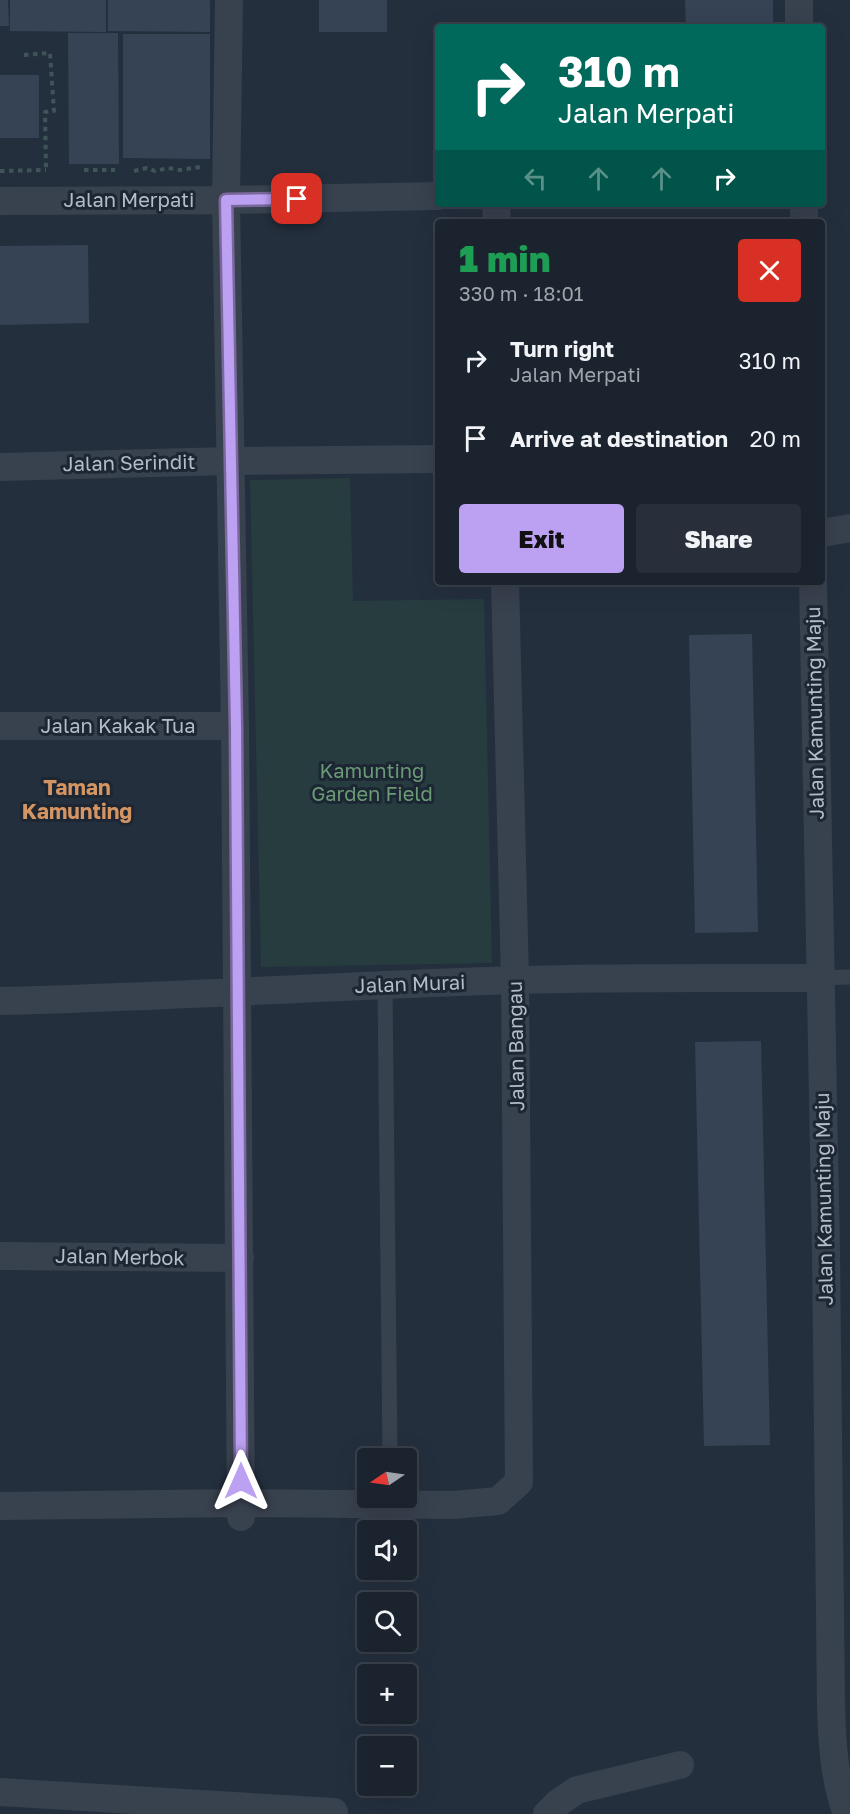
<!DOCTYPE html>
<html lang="en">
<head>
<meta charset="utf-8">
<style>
	:root { --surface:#1b232e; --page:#282f3a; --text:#f1f3f6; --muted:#a0a4aa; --line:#39404a; --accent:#bca0f2 }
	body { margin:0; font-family:"Golos Text",sans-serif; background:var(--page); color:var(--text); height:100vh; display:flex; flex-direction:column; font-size:22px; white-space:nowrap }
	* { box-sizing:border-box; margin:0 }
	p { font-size:20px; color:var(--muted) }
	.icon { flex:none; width:33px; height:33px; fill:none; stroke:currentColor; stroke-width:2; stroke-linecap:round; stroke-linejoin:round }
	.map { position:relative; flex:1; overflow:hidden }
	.panel { position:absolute; left:435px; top:219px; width:390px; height:366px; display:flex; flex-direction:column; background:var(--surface); border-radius:6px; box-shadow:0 6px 24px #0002,0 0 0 2px var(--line) }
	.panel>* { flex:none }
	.banner { position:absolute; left:435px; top:24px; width:390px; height:183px; border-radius:6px; box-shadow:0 6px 24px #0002,0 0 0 2px var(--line); background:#00695c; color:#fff; overflow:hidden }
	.needle { width:39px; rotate:257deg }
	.fabs { position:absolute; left:357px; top:1448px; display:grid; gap:12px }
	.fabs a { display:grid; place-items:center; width:60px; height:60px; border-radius:6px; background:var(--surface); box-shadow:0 6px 24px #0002,0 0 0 2px var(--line); font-size:30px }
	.pin { position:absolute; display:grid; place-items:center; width:51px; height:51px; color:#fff; margin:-26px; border-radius:12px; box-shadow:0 3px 9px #0006 }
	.me { position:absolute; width:66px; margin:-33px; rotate:0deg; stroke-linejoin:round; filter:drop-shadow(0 0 4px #0008) }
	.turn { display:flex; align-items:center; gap:21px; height:126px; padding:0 24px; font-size:27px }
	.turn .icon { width:78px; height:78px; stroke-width:2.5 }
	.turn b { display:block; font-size:42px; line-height:51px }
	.lanes { display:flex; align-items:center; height:57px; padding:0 24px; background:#0003; justify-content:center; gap:30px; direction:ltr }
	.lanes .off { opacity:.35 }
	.round { display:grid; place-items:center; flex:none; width:63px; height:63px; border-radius:6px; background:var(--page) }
	.headline { display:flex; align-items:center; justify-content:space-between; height:102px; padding:0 24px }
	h1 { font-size:36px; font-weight:800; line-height:45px; color:#1e9e55 }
	.cta { display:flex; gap:12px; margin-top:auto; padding:12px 24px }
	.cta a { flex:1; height:69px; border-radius:6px; background:var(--accent); color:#111; font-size:24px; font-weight:800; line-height:69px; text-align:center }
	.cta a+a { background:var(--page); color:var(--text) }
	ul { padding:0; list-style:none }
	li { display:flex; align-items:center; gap:18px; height:78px; padding:0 24px }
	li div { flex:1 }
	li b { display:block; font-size:22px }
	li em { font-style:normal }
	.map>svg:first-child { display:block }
	.green { fill:#263c3f }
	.building { fill:#364354 }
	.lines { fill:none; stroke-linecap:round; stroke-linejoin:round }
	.path { stroke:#3f5557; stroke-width:4; stroke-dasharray:4.5 4.5; stroke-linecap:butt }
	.lane { stroke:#38414e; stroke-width:15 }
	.street { stroke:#38414e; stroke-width:28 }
	.route-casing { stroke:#7a689d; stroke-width:15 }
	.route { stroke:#bca0f2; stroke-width:10 }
	.labels { text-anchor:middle; stroke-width:6; stroke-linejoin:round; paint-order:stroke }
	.street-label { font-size:20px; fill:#b4bcc9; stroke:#1d2633 }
	.park-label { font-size:20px; fill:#6b9a76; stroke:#1d2633 }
	.neighbourhood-label { font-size:21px; font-weight:bold; fill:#d59563; stroke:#1d2633 }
</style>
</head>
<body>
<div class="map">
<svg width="850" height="1814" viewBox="0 0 850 1814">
	<rect width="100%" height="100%" fill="#242f3e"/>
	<!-- green -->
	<path class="green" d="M350,478L353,601L484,599L492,963L261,967L250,480Z"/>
	<!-- building -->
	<path class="building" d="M0,0H8L9,26H0Z
		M10,0H106V32L10,31Z
		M108,0H210V32L108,31Z
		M319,0H387V32H319Z
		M685,0H773V27H686Z
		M68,33H118L119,164H69Z
		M123,34H210V159L123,158Z
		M0,75H39V138H0Z
		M88,245L89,323L0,325V246Z
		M752,634L758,932L695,933L689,635Z
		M761,1041L770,1445L704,1446L695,1042Z"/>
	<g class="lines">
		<!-- path -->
		<path class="path" d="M24,55L50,53L54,111L45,112L46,170
			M84,170H115
			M0,171L46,170
			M134,171L147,168L155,171L168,168L180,170L200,167"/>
		<!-- lane -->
		<path class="lane" d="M820,978L850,977
			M385,986L390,1458"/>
		<!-- street -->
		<path class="street" d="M229,0L226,200L235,726L241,1517
			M799,0V27
			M0,201L226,200L438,196
			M496,204L497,222
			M804,204V222
			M0,467L229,461L438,459
			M822,533L850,528
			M813,582L826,1252L831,1705C832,1742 834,1779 847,1814
			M0,726H235
			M0,1001C172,997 344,985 516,980C618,977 719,978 820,978
			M0,1256L240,1258
			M0,1506L241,1503L453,1505L498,1501L519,1482L515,980L505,582
			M0,1792L334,1812
			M547,1814L558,1803L577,1790L680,1765"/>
	</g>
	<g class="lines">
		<!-- route casing -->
		<g class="route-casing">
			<path id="route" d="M241,1481L236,726L226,200L297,199"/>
		</g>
		<!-- route -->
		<use href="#route" class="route"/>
	</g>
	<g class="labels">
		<!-- street labels -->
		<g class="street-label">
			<text x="129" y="207">Jalan Merpati</text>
			<text transform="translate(129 463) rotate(-1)" y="7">Jalan Serindit</text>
			<text transform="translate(815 713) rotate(-91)" y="7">Jalan Kamunting Maju</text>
			<text x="118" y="733">Jalan Kakak Tua</text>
			<text transform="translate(410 984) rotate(-2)" y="7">Jalan Murai</text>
			<text transform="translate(516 1046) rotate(-91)" y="7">Jalan Bangau</text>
			<text transform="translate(824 1199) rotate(-91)" y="7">Jalan Kamunting Maju</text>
			<text transform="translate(120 1257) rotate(1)" y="7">Jalan Merbok</text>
		</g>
		<!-- park labels -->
		<g class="park-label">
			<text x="372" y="778">Kamunting<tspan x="372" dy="23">Garden Field</tspan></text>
		</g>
		<!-- neighbourhood labels -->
		<g class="neighbourhood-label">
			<text x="77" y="795">Taman<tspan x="77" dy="24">Kamunting</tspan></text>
		</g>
	</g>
</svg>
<div class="fabs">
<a><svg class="needle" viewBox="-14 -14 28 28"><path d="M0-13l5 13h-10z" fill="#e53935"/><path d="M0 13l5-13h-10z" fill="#a0a4aa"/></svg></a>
<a><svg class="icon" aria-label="sound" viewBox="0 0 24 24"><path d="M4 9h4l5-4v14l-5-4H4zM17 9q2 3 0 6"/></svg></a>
<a><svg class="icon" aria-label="search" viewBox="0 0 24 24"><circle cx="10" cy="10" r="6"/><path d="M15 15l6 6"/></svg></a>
<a>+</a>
<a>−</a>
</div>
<div class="pin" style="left:297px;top:199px;background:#d93025"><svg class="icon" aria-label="arrive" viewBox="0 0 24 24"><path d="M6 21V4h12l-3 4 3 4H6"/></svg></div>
<svg class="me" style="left:241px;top:1481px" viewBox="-20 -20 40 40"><path d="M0-17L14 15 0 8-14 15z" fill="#bca0f2" stroke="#fff" stroke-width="4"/></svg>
<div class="banner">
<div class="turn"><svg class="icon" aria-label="right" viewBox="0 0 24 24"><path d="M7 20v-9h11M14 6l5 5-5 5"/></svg><div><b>310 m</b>Jalan Merpati</div></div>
<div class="lanes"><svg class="icon off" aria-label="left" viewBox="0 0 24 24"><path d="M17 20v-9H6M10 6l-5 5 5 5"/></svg><svg class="icon off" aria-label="ahead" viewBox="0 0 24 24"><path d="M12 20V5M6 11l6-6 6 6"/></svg><svg class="icon off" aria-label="ahead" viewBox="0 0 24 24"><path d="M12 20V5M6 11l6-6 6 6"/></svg><svg class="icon" aria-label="right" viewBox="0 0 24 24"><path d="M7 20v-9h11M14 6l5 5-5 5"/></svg></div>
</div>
<section class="panel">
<div class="headline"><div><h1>1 min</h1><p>330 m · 18:01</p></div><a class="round" style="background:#d93025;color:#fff"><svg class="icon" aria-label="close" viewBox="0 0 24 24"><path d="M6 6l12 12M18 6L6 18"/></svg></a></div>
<ul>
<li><svg class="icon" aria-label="right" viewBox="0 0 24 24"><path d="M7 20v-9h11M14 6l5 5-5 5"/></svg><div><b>Turn right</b><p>Jalan Merpati</p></div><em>310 m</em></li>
<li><svg class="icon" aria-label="arrive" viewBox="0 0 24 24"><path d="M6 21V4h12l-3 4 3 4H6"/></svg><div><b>Arrive at destination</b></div><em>20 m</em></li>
</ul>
<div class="cta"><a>Exit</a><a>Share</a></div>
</section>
</div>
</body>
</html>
